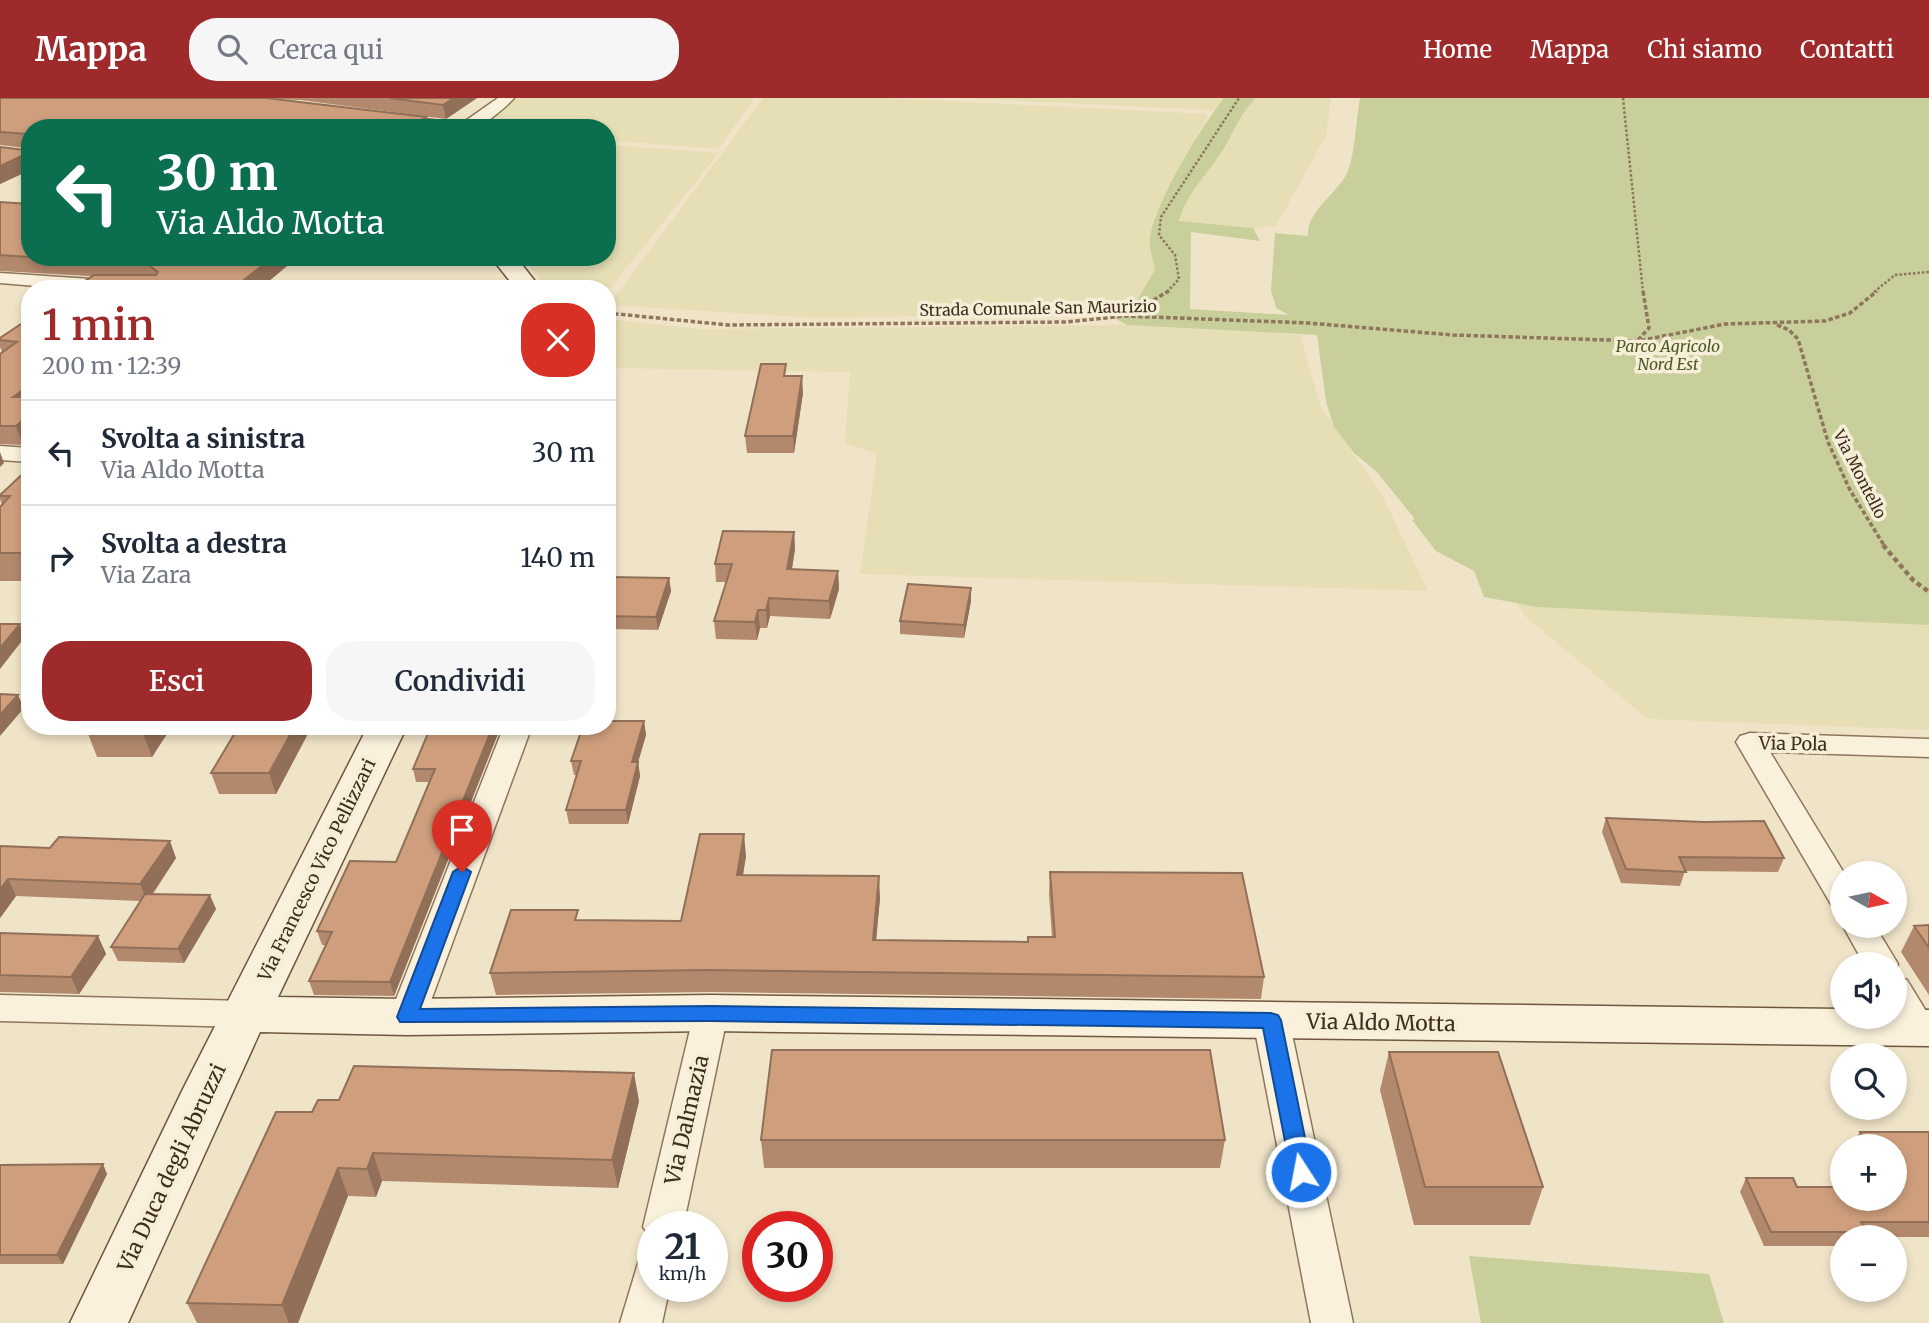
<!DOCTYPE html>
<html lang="it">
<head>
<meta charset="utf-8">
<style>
	:root { --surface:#fff; --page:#f6f6f7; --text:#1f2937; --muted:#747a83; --line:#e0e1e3; --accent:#9e2a2b }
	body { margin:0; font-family:Merriweather,serif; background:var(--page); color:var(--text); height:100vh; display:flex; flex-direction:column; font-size:26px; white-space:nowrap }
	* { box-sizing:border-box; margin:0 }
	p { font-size:23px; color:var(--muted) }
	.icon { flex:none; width:38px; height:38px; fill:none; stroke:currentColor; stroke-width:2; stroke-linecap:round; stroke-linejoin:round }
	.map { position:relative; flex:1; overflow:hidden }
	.sheet { position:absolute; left:21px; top:182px; width:595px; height:455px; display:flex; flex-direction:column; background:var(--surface); border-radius:28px; box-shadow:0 4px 10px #0003 }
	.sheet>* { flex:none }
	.hud { position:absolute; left:21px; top:21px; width:595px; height:147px; border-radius:28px; box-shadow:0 4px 10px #0003; background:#0b6e4f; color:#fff; overflow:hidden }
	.needle { width:46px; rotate:99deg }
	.buttons { position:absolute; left:1830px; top:763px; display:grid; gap:14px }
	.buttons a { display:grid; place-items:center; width:77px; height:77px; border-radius:50%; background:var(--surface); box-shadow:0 4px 10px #0003; font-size:35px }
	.speed { position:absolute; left:637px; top:1113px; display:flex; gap:14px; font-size:35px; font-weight:700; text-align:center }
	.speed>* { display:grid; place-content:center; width:91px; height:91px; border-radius:50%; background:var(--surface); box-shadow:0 4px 10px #0003; line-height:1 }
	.speed small { font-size:18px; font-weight:400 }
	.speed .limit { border:10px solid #d22; background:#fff; color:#111 }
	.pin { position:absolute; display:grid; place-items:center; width:60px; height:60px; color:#fff; margin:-72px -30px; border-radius:50% 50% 50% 0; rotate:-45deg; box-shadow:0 0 7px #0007 }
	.pin .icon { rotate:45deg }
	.me { position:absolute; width:77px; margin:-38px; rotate:349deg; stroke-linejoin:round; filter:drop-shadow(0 0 5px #0008) }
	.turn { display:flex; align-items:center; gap:24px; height:147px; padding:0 21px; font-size:32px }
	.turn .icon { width:91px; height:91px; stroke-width:2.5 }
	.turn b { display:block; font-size:49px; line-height:60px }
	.round { display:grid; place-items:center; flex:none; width:74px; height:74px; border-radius:28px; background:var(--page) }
	.head { display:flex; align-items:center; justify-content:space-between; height:119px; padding:0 21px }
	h1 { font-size:42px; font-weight:600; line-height:52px; color:var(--accent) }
	.action { display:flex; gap:14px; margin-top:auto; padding:14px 21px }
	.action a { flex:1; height:80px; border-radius:28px; background:var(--accent); color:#fff; font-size:28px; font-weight:600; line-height:80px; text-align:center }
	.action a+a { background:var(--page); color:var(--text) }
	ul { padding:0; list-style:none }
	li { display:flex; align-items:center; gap:21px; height:105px; padding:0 21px; border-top:2px solid var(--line) }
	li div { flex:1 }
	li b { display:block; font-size:26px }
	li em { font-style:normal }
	header { display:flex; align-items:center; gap:42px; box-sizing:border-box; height:98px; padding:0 35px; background:var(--accent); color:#fff }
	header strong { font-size:33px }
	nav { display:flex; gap:38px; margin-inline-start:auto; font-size:24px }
	.search { width:490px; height:63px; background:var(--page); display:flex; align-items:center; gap:18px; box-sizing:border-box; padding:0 24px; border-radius:28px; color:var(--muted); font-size:26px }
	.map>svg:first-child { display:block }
	.farmland { fill:#e6deb5 }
	.green { fill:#c9cf9b }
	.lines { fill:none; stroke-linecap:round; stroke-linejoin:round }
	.street-casing { stroke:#8d765c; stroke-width:3 }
	.secondary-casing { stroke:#6f573f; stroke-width:3 }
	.path-far2 { stroke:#8d765c; stroke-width:2.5; stroke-dasharray:2.5 2; stroke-linecap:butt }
	.path-far1 { stroke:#8d765c; stroke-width:3.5; stroke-dasharray:4.5 2.5; stroke-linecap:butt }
	.path { stroke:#8d765c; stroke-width:4.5; stroke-dasharray:5 3.5; stroke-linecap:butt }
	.street { fill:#faf1dc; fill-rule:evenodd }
	.secondary { fill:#faf1dc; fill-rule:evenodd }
	.wall { fill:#b2896c }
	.shaded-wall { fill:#916f58 }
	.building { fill:#cf9f7d; stroke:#916f58; stroke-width:2 }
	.route { fill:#1a73e8; stroke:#114b97; stroke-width:2 }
	.labels { text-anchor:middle; stroke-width:7; stroke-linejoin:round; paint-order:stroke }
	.far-street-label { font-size:16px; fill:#3d2e20; stroke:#f7eed8 }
	.far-park-label { font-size:16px; font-style:italic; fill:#4d5a26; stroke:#f7eed8 }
	.street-label { font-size:18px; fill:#3d2e20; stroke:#f7eed8 }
	.near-street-label { font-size:21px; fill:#3d2e20; stroke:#f7eed8 }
</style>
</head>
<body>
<header>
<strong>Mappa</strong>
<div class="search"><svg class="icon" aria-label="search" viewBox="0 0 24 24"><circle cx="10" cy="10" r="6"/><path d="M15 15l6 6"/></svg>Cerca qui</div>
<nav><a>Home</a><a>Mappa</a><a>Chi siamo</a><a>Contatti</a></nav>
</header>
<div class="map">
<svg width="1929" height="1225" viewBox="0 0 1929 1225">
	<rect width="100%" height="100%" fill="#f0e4c8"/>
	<!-- farmland -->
	<path class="farmland" d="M517,0H754L719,51L607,42V30H478Z
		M763,0H885L1209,16L1154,120L1150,145L1156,172L1136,204L1105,215L816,220L609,207Z
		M958,0H1224L1214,12Z
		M1256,0H1331L1326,38L1276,128L1253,130L1179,123L1185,101L1223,53L1247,9Z
		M607,47L719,55L607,194V191H548L522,159H607Z
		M607,221L700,231L1127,227L1300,237L1320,307L1383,399L1428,493L860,476L877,356L845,345L850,274L607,270Z
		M1459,415L1929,509V632L1648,621L1526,519Z"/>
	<!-- green -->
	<path class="green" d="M1224,0H1256C1241,14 1234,34 1223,52C1207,77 1187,94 1179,123L1253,130L1260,143L1191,134L1190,211L1289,217L1276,210L1271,192L1275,135L1308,138C1306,114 1336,96 1346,77C1355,61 1356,20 1360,0H1929V527L1538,509L1484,499L1474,473L1436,453L1412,422L1415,421L1377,374L1354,355L1334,329L1326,304L1317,237L1127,227L1105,215L1136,204L1155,172C1154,164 1150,154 1150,145C1149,113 1203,26 1224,0Z
		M1469,1158L1709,1176L1724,1225H1481Z"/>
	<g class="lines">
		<!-- street casing -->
		<g class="street-casing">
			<path id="street" d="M498,0H514C506,9 486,26 475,30C460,34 393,29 383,20L390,16L461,26Z
				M0,175L152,185L161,191H73L0,185Z
				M0,348L30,350V364L0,362Z
				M504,628H532L425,919L419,928L407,932L395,928L389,919Z
				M1750,635L1929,641V659L1770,654L1844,775L1843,811L1832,808L1736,644L1740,638Z
				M1843,828H1875L1898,866L1895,871V866H1864Z
				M1895,878L1907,882L1929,918V940L1918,943L1906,939L1894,919Z
				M0,897L246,903L258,907L263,916L258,925L246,929L0,923Z
				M711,902L723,906L728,915L683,1129H653V1142L643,1129L694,915L699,906Z
				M1271,909L1283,913L1289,922L1353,1225H1311L1253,922L1259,913Z
				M653,1157V1188H670L662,1225H620L639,1162Z"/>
		</g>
		<!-- secondary casing -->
		<g class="secondary-casing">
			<path id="secondary" d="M491,159H516L541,191H516Z
				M368,628H407L278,899L407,901L711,897L1843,911V919H1895V911L1929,912V948L711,933L407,937L260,934L128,1225H70L183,991Z"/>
		</g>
		<!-- path-far2 -->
		<path class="path-far2" d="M1623,0L1643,194
			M1167,194L1179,181L1175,157L1159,137L1161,119L1239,0
			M1874,194L1895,177L1929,174"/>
		<!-- path-far1 -->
		<path class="path-far1" d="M607,215L728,227L1066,224L1125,218L1308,225L1453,237L1638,243L1725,226L1825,223L1850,215L1877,193
			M1129,216L1169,193
			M1777,227L1789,232L1798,241L1828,344L1850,392L1885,449
			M1638,242L1649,230L1643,193"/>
		<!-- path -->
		<path class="path" d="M1883,447L1913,482L1929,494"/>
		<!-- street -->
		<use href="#street" class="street"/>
		<!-- secondary -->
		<use href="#secondary" class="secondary"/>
	</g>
	<!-- wall -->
	<path class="wall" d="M0,0H477L446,21L300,2L272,1L426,19L428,30H30V72L0,86V49L25,52V50L0,47V48Z
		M0,104L30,106V159H284L287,168L263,188L0,173Z
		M30,220V341L23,347L0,346V256L2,254L0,249V240Z
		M787,278L803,295L794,355H747L745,338Z
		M30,369V483H0V409L2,407L0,401V397Z
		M794,434L795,451L792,471L838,473L839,491L830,521L770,518L767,530H760L757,542L716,541L714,523L726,484H716L715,466Z
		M669,480L671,493L658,532L607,531V489Z
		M971,490V503L964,540L900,536V523Z
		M644,623L646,637L638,664L640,678L628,726H569L566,712L577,677H574L571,663Z
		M85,628H172L152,659H97Z
		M312,628L276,696H219L211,675Z
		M501,628L394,898L314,897L309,883L326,847H322L317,833L396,764L430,684H416L413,671Z
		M1606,720L1784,760L1778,774L1685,773L1680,788L1621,785L1602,734Z
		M0,748L50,750L176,760L153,796L216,811L184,865L118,863L111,849L140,803L16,798L0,820Z
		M746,758L743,777L880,800L876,842L1028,844L1052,839L1049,796L1050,774L1264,879L1261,901L711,894L496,897L490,875L580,822L681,823Z
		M1929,827V897L1901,854L1914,828Z
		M0,835L98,838L106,856L79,896L0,894Z
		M1389,954L1543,1089L1530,1127H1414L1380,992Z
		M339,1002L639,1003L618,1090L382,1083L376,1099L348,1098L298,1225H197L187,1205L312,1014Z
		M1860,1034H1929V1139H1843V1148H1764L1740,1094L1746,1080L1797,1089L1895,1101V1048H1852Z
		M761,1042H1225L1220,1070H764Z
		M0,1067L107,1076L63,1166H0Z"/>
	<!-- shaded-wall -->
	<path class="shaded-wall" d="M454,0H477L446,21L443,7Z
		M426,19L428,30H407Z
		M30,54V72L0,86V68Z
		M273,159H284L287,168L263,188V191H242L240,185Z
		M802,278L803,295L794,355L793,338Z
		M30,287V310L13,299Z
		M30,316V341L23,347L16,328Z
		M0,354L4,365L0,369Z
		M794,434L795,451L789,488L787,471Z
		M838,473L839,491L830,521L829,503Z
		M669,480L671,493L658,532L656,519Z
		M971,490V503L964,540V527Z
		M769,500L770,518L767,530L766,512Z
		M758,512L760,530L757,542L755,524Z
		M20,526L25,539L0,571V550Z
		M18,597L24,610L0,638V617Z
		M644,623L646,637L634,678L632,664Z
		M140,628H172L152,659Z
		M295,628H312L276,696L269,675Z
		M493,628H501L394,898L390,884Z
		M638,664L640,678L628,726L626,712Z
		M744,736L746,758L739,799L737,777Z
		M170,743L176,760L147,803L140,786Z
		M879,778L880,800L874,865L873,842Z
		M8,781L16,798L0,820V792Z
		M210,797L216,811L184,865L178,851Z
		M98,838L106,856L79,896L71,879Z
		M634,975L639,1003L618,1090L612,1062Z
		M373,1055L382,1083L376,1099L367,1071Z
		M103,1066L107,1076L63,1166L57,1157Z
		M338,1070L348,1098L298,1225H289L282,1207Z"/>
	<!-- building -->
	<path class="building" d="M0,0H266L426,19L407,30H30V54L0,68V49L25,52L27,36L0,34Z
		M389,0H454L443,7Z
		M0,104L30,106V159L0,157Z
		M41,159H273L240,185L262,186L256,191H73L94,177H156L158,174L147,166Z
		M30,220V287L13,299H30V316L16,328H0V256L17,244L0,242V240Z
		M761,266H786L784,278H802L793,338H745Z
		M30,369V455H0V409L10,398H0V397Z
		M723,433L794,434L787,471L838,473L829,503L769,500L766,512H758L755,524L714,523L732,466H715Z
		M611,479L669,480L656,519L607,518V489Z
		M908,486L971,490L964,527L900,523Z
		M0,526H20L0,550Z
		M0,596L18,597L0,617Z
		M607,623H644L632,664H638L626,712H566L581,663H571L583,628H607Z
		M239,628H295L269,675H211Z
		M431,628H493L390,884L309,883L332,834L317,833L350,763L396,764L435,671H413Z
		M1606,720L1704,724L1764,723L1784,760L1679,759L1686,774L1626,771Z
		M700,736H744L737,777L879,778L873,842L1028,844V839H1055L1050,774L1242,775L1264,879L708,872L490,875L511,812H578L575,822L681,823Z
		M59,739L170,743L140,786L8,781L0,792V748L50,750Z
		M145,796L210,797L178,851L111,849Z
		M1929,827V850L1914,828Z
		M0,835L98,838L71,879L0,877Z
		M772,952H1210L1225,1042H761Z
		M1389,954H1498L1543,1089H1425Z
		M354,968L634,975L612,1062L373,1055L367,1071L338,1070L282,1207L187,1205L276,1014H312L318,1002H339Z
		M1860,1034H1929V1124H1861L1867,1134H1771L1746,1080H1793L1797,1089H1843V1101H1895V1048H1867Z
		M103,1066L57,1157H0V1067Z"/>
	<!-- route -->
	<path class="route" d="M462,768L471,774L420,911L711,908L1271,915L1278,917L1281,922L1312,1074L1309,1080L1301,1083L1294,1080L1291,1074L1263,930L711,923L400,924L397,919L453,774Z"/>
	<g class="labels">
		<!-- far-street labels -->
		<g class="far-street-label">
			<text transform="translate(1038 210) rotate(-1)" y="6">Strada Comunale San Maurizio</text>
			<text transform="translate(1860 376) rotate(63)" y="6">Via Montello</text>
		</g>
		<!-- far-park labels -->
		<g class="far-park-label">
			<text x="1668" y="254">Parco Agricolo<tspan x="1668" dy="18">Nord Est</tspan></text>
		</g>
		<!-- street labels -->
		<g class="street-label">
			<text transform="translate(1793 646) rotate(1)" y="6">Via Pola</text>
			<text transform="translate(317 772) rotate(-64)" y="6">Via Francesco Vico Pellizzari</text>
		</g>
		<!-- near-street labels -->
		<g class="near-street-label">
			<text transform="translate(1381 925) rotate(1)" y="7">Via Aldo Motta</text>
			<text transform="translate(687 1022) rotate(-77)" y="7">Via Dalmazia</text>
			<text transform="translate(172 1070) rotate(-65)" y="7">Via Duca degli Abruzzi</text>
		</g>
	</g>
</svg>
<div class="buttons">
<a><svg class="needle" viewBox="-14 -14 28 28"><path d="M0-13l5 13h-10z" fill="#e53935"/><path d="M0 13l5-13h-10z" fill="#747a83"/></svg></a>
<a><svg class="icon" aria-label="sound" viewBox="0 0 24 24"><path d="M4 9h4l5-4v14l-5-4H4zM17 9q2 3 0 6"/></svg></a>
<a><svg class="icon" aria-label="search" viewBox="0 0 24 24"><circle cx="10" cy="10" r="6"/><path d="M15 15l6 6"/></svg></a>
<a>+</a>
<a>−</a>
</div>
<div class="speed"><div>21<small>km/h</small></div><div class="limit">30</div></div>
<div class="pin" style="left:462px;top:774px;background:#d93025"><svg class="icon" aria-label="arrive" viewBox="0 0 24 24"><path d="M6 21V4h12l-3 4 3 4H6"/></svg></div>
<svg class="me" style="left:1301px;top:1074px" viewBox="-20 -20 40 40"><circle r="17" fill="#1a73e8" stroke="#fff" stroke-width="3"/><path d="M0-11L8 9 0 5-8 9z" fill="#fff"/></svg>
<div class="hud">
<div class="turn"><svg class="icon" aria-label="left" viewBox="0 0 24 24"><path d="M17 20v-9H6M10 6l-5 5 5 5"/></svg><div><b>30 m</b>Via Aldo Motta</div></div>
</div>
<section class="sheet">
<div class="head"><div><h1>1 min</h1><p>200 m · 12:39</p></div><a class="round" style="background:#d93025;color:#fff"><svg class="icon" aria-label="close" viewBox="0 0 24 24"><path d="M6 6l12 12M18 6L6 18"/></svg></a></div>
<ul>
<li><svg class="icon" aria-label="left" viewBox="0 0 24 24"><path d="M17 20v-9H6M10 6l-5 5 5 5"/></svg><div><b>Svolta a sinistra</b><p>Via Aldo Motta</p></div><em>30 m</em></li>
<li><svg class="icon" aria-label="right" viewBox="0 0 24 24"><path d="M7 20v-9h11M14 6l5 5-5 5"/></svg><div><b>Svolta a destra</b><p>Via Zara</p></div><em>140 m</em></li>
</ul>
<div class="action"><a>Esci</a><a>Condividi</a></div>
</section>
</div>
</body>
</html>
